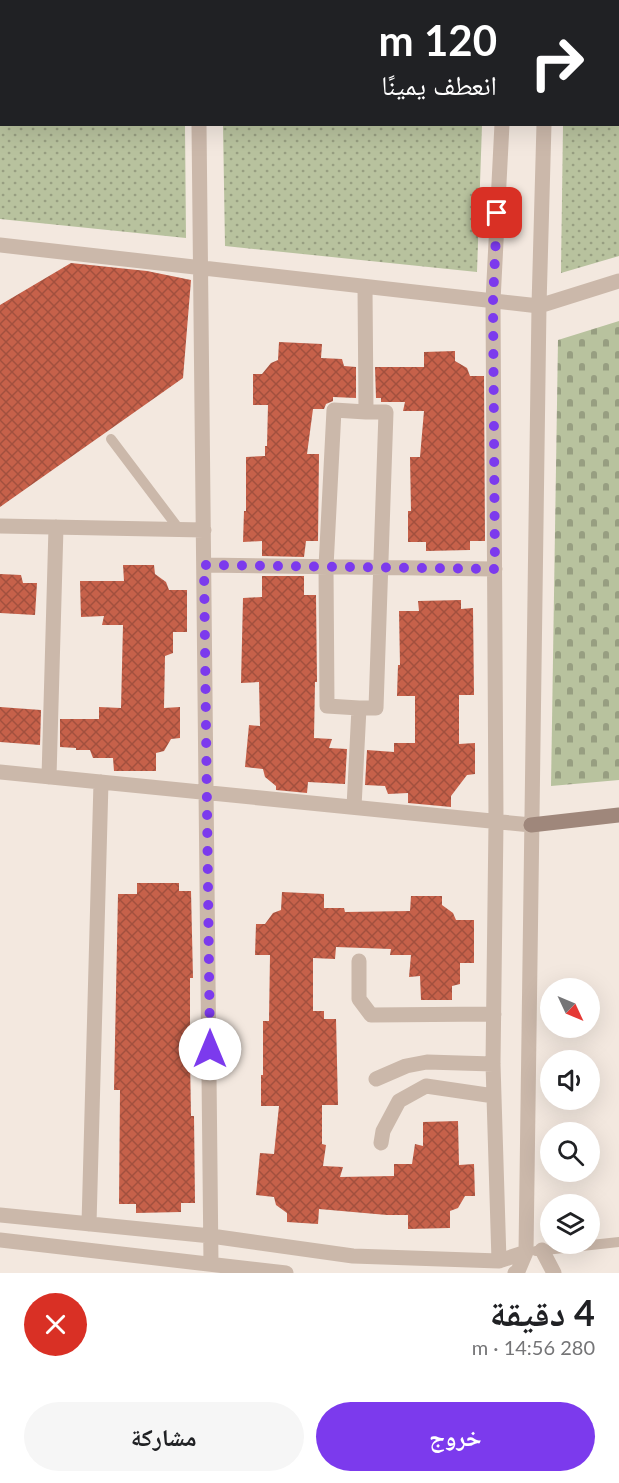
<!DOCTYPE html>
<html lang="ar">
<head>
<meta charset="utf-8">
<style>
	:root { --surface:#fff; --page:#f6f6f6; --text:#202124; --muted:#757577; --accent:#7c3aed }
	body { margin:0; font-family:Lato,"Noto Naskh Arabic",sans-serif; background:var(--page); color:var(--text); direction:rtl; height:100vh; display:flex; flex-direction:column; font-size:22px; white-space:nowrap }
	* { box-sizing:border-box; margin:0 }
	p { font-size:20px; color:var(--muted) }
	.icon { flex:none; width:33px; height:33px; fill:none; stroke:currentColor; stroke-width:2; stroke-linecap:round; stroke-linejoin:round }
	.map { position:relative; height:1273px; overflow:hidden; direction:ltr }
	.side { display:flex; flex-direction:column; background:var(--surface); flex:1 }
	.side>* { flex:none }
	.guide { position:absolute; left:0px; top:0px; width:620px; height:126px; box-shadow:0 6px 24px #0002; direction:rtl; background:#202124; color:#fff; overflow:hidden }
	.needle { width:39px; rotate:134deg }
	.tools { position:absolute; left:540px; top:978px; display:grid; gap:12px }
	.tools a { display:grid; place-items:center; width:60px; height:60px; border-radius:50%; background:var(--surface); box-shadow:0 6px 24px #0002; font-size:30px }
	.pin { position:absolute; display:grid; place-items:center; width:51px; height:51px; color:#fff; margin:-26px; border-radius:12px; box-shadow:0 3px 9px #0006 }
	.me { position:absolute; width:66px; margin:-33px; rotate:0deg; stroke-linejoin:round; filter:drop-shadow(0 0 4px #0008) }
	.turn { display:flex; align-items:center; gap:21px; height:126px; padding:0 24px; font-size:27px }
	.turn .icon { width:78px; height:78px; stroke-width:2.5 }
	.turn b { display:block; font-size:42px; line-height:51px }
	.round { display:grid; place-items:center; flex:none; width:63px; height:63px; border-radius:32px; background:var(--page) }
	.head { display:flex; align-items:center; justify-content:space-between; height:102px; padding:0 24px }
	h1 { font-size:36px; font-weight:700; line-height:45px }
	.primary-button { display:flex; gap:12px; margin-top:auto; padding:12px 24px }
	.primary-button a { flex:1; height:69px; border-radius:36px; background:var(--accent); color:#fff; font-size:24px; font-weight:700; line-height:69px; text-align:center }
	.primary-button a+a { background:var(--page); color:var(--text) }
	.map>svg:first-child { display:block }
	.grass { fill:url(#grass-dots) }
	.cemetery { fill:url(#cemetery-stones) }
	.building { fill:url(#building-cross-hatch) }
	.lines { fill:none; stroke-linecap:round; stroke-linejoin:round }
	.lane { stroke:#cbb8aa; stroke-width:10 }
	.street { stroke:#cbb8aa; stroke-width:15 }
	.secondary { stroke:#9f877b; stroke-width:15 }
	.route { stroke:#7c3aed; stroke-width:10; stroke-dasharray:0 18 }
</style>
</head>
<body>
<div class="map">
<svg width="619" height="1273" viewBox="0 0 619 1273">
	<defs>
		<pattern id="grass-dots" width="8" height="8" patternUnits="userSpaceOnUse" patternTransform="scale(1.5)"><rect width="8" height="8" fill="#b8c29e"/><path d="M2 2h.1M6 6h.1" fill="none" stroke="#979e81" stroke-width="1.8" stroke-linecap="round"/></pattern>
		<pattern id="cemetery-stones" width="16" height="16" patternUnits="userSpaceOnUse" patternTransform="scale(1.5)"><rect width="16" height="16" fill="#b8c29e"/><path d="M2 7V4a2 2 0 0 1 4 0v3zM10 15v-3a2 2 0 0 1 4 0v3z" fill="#979e81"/></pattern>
		<pattern id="building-cross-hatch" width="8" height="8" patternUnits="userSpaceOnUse" patternTransform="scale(1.5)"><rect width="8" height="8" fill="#c6614a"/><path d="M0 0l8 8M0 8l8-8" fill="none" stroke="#a2503e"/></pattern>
	</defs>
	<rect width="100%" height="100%" fill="#f3e8df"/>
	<!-- grass -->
	<path class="grass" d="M619,53V256L561,273L563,125L618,124Z
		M0,61L2,124L185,125L186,238L0,219Z
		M223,125H482L477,272L225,246Z"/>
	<!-- cemetery -->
	<path class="cemetery" d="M619,321V780L551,786L558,340Z"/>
	<!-- building -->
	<path class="building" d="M71,263L147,271L191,280L183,378L0,507V305Z
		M279,342L322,344L321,358L342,359L344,366L356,367V398L333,397V401L326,404L324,409H313L307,454H319L318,541H306L304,557L262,556V541L243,542L244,511H246V457L265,456V446H267L268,405H253V374H262L271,363L278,360Z
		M455,351V361L467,368L470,376H484L485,541H470V550L426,551V542H408V511H411L410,457H420L424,411H403L405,402H381V398H376L375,367H424V352Z
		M123,565H154L155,574L166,582L169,590H187V632H173V653L165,656L164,708L180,707V738L171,739L164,751L156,753V771H114L113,758H93L90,750H76V748L60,747V719H99V707L121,708L123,625H102L104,616L81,617L80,581H124Z
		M0,574L21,575L23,583H37L35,615L0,613Z
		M262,576H304V595H316L317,682H315L314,738L332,739L329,748L347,749L345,784L308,782L307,793L276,790V786L265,777L263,769L245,767L249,725L260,726L259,682L241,683L243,598L262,597Z
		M461,600V609L473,608L474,695H459V744L475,743V774L467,775L451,796V807L408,803V793L388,794L385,786L365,785L367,750L394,752V743H415V696H397L398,665H400L399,611H419L418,601Z
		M0,707L41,710L40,745L0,742Z
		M137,883H179V891H191L193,978H190V1058L191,1116H194L195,1203H181V1212L136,1213V1204H119L120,1090H114L118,894H137Z
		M282,892L324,894V908H344L345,912L410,911L411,896H442V905L453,913L456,920H474V963H460V984L452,986V1000H421L420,976L409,977L411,955H390L391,949L336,947L335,959L313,958V1011H324V1019H336L338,1105H322V1144L326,1145L323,1166L343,1167L340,1177L394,1176V1164H412L415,1144L423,1146V1122L458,1121L459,1165L474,1164L475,1196H465L458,1208L450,1211V1228L408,1229V1215H387L319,1209L318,1224L287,1222V1213L276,1205L274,1197L256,1195L260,1153L274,1154L279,1106H261V1075H263V1021H269L270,955H255L256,924H265L273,913L281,910Z"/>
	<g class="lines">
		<!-- lane -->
		<path class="lane" d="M111,439L179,529
			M536,1251L619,1242"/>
		<!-- street -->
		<path class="street" d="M198,0V2
			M353,0V2
			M544,0V2
			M54,2V0
			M401,2V0
			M506,2V0
			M618,26L619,25
			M0,38H2
			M199,124L211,1264
			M0,245L539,306L619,281
			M0,526L204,530
			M204,565L495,569
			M359,708L327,706L326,567L334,410L366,412
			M0,772L531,825
			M49,777L56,527
			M354,807L359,708H376L386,412H366L365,287
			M359,961V999L371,1015L494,1014
			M376,1079L406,1066L427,1062L493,1064
			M381,1143L383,1131L399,1101L426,1086L494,1096
			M0,1215L211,1236L353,1256L499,1261L526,1252
			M89,1224L101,782
			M0,1240L286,1273
			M542,1250L554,1273
			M499,1261L493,1064L496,822L493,301L502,124
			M515,1273L518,1271L526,1252L539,306L544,124"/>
		<!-- secondary -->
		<path class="secondary" d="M531,825L619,815"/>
	</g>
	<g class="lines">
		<!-- route -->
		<path class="route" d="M210,1049L204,565L495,569L493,301L497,213"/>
	</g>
</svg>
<div class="tools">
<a><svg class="needle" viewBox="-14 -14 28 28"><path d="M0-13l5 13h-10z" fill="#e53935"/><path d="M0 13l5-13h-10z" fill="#757577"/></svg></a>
<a><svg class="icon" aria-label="sound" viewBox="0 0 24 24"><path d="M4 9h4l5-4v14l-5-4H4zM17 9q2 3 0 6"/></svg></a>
<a><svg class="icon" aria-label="search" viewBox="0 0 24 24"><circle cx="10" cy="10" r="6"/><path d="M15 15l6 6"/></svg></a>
<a><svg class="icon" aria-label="layers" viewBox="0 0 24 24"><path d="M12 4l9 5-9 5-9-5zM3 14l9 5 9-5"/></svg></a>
</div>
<div class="pin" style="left:497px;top:213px;background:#d93025"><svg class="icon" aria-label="arrive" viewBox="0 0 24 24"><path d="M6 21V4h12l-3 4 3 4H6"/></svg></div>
<svg class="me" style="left:210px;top:1049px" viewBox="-20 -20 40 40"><circle r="19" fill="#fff"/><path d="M0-13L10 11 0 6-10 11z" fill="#7c3aed"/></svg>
<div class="guide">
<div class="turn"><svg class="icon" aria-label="right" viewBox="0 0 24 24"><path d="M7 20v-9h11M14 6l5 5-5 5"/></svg><div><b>120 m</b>انعطف يمينًا</div></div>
</div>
</div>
<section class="side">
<div class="head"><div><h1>4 دقيقة</h1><p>280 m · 14:56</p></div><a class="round" style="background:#d93025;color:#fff"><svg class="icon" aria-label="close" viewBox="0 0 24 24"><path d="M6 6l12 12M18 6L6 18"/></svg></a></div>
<div class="primary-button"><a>خروج</a><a>مشاركة</a></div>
</section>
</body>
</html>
